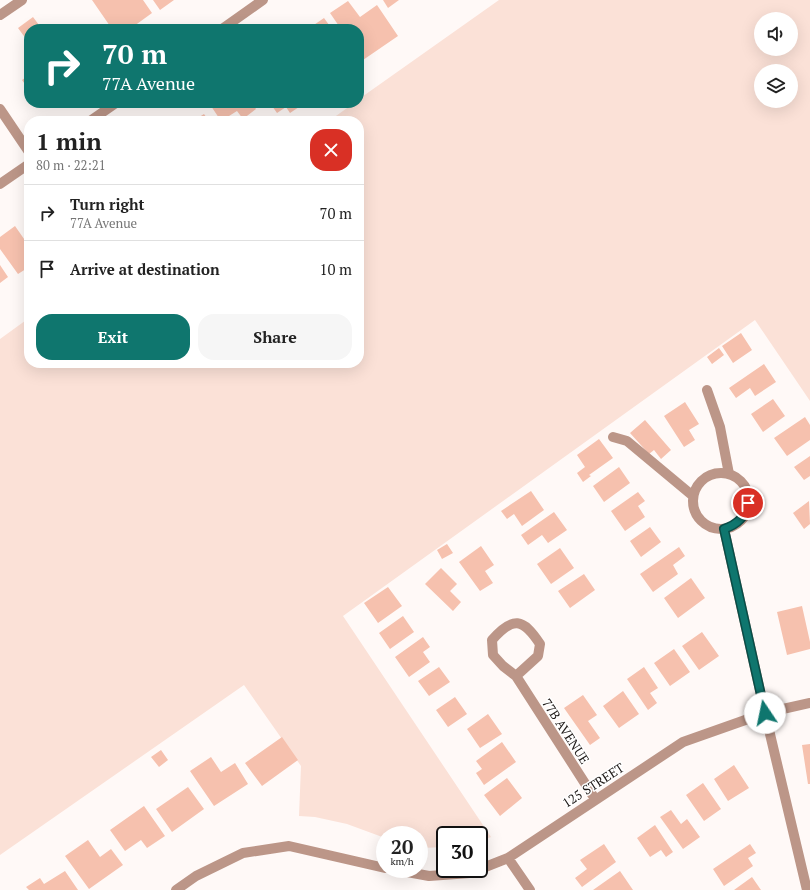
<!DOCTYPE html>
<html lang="en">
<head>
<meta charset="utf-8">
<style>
	:root { --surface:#fff; --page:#f6f6f6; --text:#222; --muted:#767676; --line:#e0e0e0; --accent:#0f766e }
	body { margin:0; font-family:"PT Serif",serif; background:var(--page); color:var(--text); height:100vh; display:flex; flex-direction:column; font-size:15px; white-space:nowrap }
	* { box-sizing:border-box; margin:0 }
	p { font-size:13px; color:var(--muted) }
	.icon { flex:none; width:22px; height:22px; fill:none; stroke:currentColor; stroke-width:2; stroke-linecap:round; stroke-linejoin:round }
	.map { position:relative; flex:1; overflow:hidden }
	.details { position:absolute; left:24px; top:116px; width:340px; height:252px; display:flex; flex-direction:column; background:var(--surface); border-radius:16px; box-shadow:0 4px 16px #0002 }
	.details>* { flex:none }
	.hud { position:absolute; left:24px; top:24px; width:340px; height:84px; border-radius:16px; box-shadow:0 4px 16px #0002; background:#0f766e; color:#fff; overflow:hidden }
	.controls { position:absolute; left:754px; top:12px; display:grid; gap:8px }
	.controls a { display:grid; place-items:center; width:44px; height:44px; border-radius:50%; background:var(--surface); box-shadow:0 4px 16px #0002; font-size:20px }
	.speed { position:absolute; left:376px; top:826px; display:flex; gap:8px; font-size:20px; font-weight:700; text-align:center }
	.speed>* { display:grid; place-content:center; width:52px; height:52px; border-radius:50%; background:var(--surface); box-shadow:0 4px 16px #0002; line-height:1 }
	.speed small { font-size:10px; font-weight:400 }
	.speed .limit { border:2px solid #111; border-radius:6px; background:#fff; color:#111 }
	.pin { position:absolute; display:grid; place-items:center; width:34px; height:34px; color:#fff; margin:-17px; border:2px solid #fff; border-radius:50%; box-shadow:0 1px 4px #0007 }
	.me { position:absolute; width:44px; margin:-22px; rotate:349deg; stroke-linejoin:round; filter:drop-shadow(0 0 3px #0008) }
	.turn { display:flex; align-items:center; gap:14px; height:84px; padding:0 12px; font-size:18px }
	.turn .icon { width:52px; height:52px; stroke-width:2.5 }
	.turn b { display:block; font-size:28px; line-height:34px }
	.round { display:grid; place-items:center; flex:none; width:42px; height:42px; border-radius:16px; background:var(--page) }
	.overview { display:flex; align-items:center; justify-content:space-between; height:68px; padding:0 12px }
	h1 { font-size:24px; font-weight:700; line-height:30px }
	.action { display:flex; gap:8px; margin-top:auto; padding:8px 12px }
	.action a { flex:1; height:46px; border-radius:16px; background:var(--accent); color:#fff; font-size:16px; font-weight:700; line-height:46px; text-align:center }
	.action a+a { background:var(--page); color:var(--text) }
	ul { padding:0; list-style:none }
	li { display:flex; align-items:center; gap:12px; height:56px; padding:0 12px; border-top:1px solid var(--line) }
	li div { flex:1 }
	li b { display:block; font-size:15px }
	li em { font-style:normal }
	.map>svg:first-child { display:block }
	.green { fill:#fbe1d7; fill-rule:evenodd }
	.building { fill:#f6c1ae }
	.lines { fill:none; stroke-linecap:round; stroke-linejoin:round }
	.minor { stroke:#bc9688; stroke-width:10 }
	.route-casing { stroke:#0a4d48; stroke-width:10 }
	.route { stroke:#0f766e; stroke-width:7 }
	.labels { text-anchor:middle; stroke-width:3; stroke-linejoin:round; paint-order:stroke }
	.street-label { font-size:13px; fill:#1e1917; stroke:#fff }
</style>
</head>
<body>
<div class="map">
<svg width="810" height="890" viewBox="0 0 810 890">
	<rect width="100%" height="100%" fill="#fff9f7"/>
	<!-- green -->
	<path class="green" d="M499,0H810V401L755,320L343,616L491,837L479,842V835H445V847L422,848L419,847V835H385V838L347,824L315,817L299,816L301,766L244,685L0,855V339L29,318V363H359V121H329L354,103H359V99ZM761,19H791V49H761ZM761,71H791V101H761Z"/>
	<!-- building -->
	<path class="building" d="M92,0H143L152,13L130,29H112Z
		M153,0H174L160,10Z
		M383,0H399L388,8Z
		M348,1L360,17L377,5L398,36L363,60L359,54V29H341L330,13Z
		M33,17L42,29H29V43L18,28Z
		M324,18L332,29H308Z
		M29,75V90L22,80Z
		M209,103H252L256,109L243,119L237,111L221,121Z
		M270,103H296L299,107L290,113L286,107L277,113Z
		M204,114L209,121H193Z
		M15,226L29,246V267L18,274L0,249V237Z
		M0,265L8,277L0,283Z
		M741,333L752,350L733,363L722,346Z
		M719,348L724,355L712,364L707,357Z
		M764,364L776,382L755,396L750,388L736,398L729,388Z
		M773,399L785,416L763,432L751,414Z
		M685,402L699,424L689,430L695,440L684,447L664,416Z
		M805,417L810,425V440L787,456L774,438Z
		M645,420L671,450L661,459L654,450L649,454L630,433Z
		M599,439L613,458L589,475L591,476L583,482L577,473L585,467L577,455Z
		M810,456V476L804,480L794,467Z
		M619,467L630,483L604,502L593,486Z
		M531,491L544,510L522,526L514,514L507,519L501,511Z
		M638,492L645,501L638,506L645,517L625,531L611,511Z
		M809,501L810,524L804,529L793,513Z
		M554,512L567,530L548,543L542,535L528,545L521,535Z
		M650,527L661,542L641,557L630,541Z
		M447,544L453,553L442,559L437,550Z
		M481,546L494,565L485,571L493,583L480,591L459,562Z
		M679,547L685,556L673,565L678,574L653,592L640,574Z
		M560,548L574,568L551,584L537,564Z
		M441,568L457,584L450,591L461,602L453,611L425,584Z
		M584,574L595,590L570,608L558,591Z
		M691,578L705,598L678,618L664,598Z
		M388,587L402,606L378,623L364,603Z
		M802,606L810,642V649L787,655L777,612Z
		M403,616L414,632L390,649L379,633Z
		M702,632L719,656L699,670L682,646Z
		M423,637L430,647L423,652L430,662L409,677L395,657Z
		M674,649L690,672L670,686L654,663Z
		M439,667L450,682L429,696L418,681Z
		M644,667L658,688L650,693L657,703L648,710L627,679Z
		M623,691L639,714L619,728L603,706Z
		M583,695L597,715L588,721L600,738L590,745L564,708Z
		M455,697L467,714L448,727L436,710Z
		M488,714L502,734L480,748L467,729Z
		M282,737L298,760L262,786L245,763Z
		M502,742L516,762L484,785L476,773L482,769L476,761Z
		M810,744V784H808L802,745Z
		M161,750L168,760L159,767L151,757Z
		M211,757L221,772L235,763L248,784L214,806L190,771Z
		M734,765L749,788L728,801L714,779Z
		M507,778L522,798L500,816L484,795Z
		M703,783L721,809L704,821L686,795Z
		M188,787L204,809L172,832L156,809Z
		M144,806L165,836L147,848L141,840L125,851L110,830Z
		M671,810L681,824L687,819L700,837L683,849L660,817Z
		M655,825L673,852L666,857L661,850L650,857L637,838Z
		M88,840L100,857L111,849L123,865L89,889L65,856Z
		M604,844L616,862L582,887L575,878L587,869L580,860Z
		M750,844L756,853L748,858L753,866L724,886L713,869Z
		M65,871L78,890H29L26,887L40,878L44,884Z
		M620,871L633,890H593Z
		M752,877L761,890H734Z"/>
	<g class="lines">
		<!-- minor -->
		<path class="minor" d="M0,15L22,0
			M222,29L263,0
			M0,109L29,152
			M90,121L116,103
			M0,184L29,164
			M707,390L720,427L729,474
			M613,437L627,441L693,496
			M693 501a28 28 0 1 1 56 0a28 28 0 1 1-56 0Z
			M724,529L765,713L807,890
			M516,676L538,656L540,644C523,618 513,616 492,640L493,655L503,666L516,676L595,799
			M508,858L530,890
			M391,869L429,876L470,873L508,858L683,742L765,713L810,703
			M176,890L196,876L243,853L289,846L385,868"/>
	</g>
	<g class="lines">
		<!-- route casing -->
		<g class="route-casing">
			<path id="route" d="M748,503C745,517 738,524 724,529L765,713"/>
		</g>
		<!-- route -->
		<use href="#route" class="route"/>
	</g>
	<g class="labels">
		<!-- street labels -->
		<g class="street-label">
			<text transform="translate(566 731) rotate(57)" y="5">77B AVENUE</text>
			<text transform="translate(593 785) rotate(-33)" y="5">125 STREET</text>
		</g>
	</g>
</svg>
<div class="controls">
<a><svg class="icon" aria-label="sound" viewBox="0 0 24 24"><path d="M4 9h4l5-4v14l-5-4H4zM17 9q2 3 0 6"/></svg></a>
<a><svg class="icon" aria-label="layers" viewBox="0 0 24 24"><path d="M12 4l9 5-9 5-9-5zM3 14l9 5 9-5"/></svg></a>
</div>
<div class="speed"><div>20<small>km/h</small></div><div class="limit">30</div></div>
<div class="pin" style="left:748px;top:503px;background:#d93025"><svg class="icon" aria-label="arrive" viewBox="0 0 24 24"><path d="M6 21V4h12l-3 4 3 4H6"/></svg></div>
<svg class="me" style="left:765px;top:713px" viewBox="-20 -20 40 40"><circle r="19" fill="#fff"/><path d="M0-13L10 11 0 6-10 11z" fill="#0f766e"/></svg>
<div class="hud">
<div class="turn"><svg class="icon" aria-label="right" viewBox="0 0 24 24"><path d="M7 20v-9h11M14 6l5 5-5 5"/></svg><div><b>70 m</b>77A Avenue</div></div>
</div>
<section class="details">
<div class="overview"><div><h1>1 min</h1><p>80 m · 22:21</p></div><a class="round" style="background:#d93025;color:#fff"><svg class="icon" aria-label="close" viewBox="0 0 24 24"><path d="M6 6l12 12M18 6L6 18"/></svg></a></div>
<ul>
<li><svg class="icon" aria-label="right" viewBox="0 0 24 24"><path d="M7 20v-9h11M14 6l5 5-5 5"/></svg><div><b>Turn right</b><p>77A Avenue</p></div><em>70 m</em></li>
<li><svg class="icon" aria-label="arrive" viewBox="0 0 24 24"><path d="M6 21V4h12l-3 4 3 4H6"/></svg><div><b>Arrive at destination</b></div><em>10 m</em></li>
</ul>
<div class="action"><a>Exit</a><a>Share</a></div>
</section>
</div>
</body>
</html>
